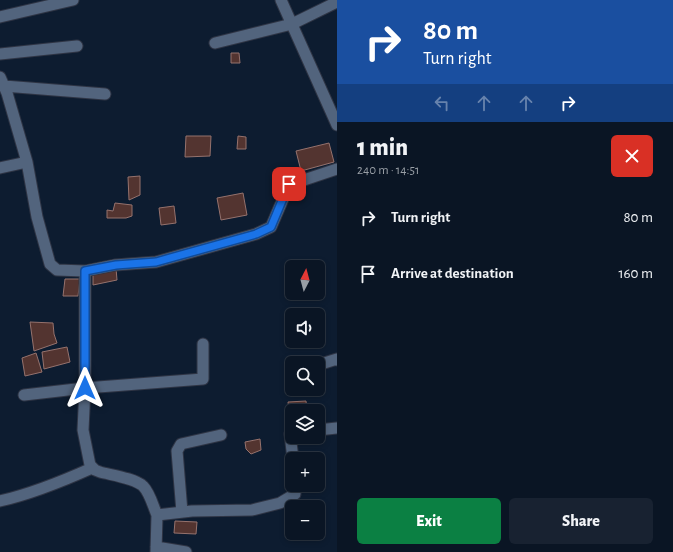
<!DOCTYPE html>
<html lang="en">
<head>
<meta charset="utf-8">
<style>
	:root { --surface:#0a1524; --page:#182231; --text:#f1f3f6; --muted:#999fa6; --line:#2a3441; --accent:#0b8043 }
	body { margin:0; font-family:"Alegreya Sans",sans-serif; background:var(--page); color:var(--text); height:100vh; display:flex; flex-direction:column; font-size:15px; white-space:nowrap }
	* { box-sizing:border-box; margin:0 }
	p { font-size:13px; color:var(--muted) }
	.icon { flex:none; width:22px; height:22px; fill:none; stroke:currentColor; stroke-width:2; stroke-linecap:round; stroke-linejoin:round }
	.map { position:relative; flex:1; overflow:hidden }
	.details { display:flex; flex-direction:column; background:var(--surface); width:336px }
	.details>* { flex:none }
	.guide { background:#1a4fa0; color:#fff; overflow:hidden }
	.needle { width:26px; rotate:6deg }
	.tools { position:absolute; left:285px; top:260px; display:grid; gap:8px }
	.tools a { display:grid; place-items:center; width:40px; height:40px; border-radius:6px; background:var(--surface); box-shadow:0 2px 6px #0003,0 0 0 1px var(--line); font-size:20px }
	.pin { position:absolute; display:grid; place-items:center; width:34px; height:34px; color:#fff; margin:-17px; border-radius:8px; box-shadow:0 2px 6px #0006 }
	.me { position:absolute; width:44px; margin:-22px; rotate:0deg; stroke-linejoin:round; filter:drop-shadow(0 0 3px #0008) }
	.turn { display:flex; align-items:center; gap:14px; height:84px; padding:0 20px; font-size:18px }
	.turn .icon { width:52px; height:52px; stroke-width:2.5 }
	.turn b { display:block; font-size:28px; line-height:34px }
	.lanes { display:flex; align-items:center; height:38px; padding:0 20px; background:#0003; justify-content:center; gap:20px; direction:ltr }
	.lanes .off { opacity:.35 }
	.round { display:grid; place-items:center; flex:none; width:42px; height:42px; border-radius:6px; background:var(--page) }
	.headline { display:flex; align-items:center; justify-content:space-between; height:68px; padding:0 20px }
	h1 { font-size:24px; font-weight:800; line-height:30px }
	.button { display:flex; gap:8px; margin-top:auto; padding:8px 20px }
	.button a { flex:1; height:46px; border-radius:6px; background:var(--accent); color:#fff; font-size:16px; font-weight:800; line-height:46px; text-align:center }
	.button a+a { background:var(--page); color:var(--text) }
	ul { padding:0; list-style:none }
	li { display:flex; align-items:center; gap:12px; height:56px; padding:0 20px }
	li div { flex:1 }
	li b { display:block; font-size:15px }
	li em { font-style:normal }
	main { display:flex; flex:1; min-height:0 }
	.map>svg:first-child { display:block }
	.building { fill:#533430; stroke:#95726d }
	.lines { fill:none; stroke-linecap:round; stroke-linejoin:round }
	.minor-casing { stroke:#2f3545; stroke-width:13 }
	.minor { stroke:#52647d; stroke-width:11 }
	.route-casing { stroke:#114b97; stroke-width:10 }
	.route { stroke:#1a73e8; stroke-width:7 }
</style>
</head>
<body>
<main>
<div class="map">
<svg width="337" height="552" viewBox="0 0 337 552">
	<rect width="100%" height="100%" fill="#0d1c30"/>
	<!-- building -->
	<path class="building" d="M231,53H239L240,63H231Z
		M186,136H211L210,156L185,157Z
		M238,136L246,137V149H237Z
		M329,143L334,162L301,171L296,151Z
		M140,176V195L129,200L128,177Z
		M243,193L247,215L221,220L217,198Z
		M115,203L132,205V216L126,218H107V210L113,211Z
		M174,206L176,223L161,225L159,208Z
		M116,268L117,280L93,285V272Z
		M65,279H80L78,296H63Z
		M30,322L53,323L54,334L57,343L34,351Z
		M67,347L70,362L44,369L42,352Z
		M36,353L42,372L25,376L22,358Z
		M306,401L307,411H292V417L290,418L288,402Z
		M260,439L261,450L251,454L246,449L245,442Z
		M175,521L197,522L196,534L174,533Z"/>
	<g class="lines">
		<!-- minor casing -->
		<g class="minor-casing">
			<path id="minor" d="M281,0L337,125
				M0,17L73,0
				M215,43L292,24L337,2
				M0,54L77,46
				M0,77L7,93L27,162L37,217L50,264L57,270L85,271L115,265L156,262L256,234L271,227L289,185L337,169
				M4,86L105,94
				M0,168L27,162
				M85,271V388L83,430L90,465L95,470L100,472C111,475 134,478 143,486C150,493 153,506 157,515
				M318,365L337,359V360
				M24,395L85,388L203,379V344
				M318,430L337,428
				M292,434H290L293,459
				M0,501C31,494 63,481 92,468
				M182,512L177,451L181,444L221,435
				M156,547L186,552
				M156,552L157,515L192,511L252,510L280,503L295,494V485"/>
		</g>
		<!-- minor -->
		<use href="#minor" class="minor"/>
	</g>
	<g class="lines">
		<!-- route casing -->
		<g class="route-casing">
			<path id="route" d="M85,388V271L116,265L156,262L256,234L271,227L289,184"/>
		</g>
		<!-- route -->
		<use href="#route" class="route"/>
	</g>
</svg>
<div class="tools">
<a><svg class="needle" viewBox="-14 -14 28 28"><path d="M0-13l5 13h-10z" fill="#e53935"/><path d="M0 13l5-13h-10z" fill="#999fa6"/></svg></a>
<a><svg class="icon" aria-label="sound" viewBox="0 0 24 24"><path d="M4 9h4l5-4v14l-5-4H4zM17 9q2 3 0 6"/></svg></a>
<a><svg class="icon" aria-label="search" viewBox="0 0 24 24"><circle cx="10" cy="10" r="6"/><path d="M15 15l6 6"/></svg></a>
<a><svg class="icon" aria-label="layers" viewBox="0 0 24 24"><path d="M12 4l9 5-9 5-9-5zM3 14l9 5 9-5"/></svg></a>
<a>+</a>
<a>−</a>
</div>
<div class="pin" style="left:289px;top:184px;background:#d93025"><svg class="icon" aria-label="arrive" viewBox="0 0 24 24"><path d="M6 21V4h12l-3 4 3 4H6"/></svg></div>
<svg class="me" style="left:85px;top:388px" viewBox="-20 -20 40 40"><path d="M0-17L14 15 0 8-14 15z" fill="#1a73e8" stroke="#fff" stroke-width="4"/></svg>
</div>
<section class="details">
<div class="guide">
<div class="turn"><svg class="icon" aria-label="right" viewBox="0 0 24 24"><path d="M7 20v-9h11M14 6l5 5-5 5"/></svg><div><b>80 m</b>Turn right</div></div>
<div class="lanes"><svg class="icon off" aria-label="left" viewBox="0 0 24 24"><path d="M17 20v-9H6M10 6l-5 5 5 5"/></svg><svg class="icon off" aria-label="ahead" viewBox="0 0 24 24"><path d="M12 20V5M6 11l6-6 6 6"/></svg><svg class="icon off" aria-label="ahead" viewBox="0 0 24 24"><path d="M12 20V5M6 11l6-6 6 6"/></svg><svg class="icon" aria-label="right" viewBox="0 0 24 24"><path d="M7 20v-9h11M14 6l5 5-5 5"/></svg></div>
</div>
<div class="headline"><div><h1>1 min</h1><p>240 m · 14:51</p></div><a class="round" style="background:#d93025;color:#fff"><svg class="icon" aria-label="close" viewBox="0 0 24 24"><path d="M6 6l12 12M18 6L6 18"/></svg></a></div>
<ul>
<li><svg class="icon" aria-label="right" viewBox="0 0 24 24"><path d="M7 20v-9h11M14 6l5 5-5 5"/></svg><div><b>Turn right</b></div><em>80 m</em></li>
<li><svg class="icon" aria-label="arrive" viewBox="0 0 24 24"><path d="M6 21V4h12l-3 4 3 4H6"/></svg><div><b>Arrive at destination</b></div><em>160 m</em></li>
</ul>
<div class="button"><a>Exit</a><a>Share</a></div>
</section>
</main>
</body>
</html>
